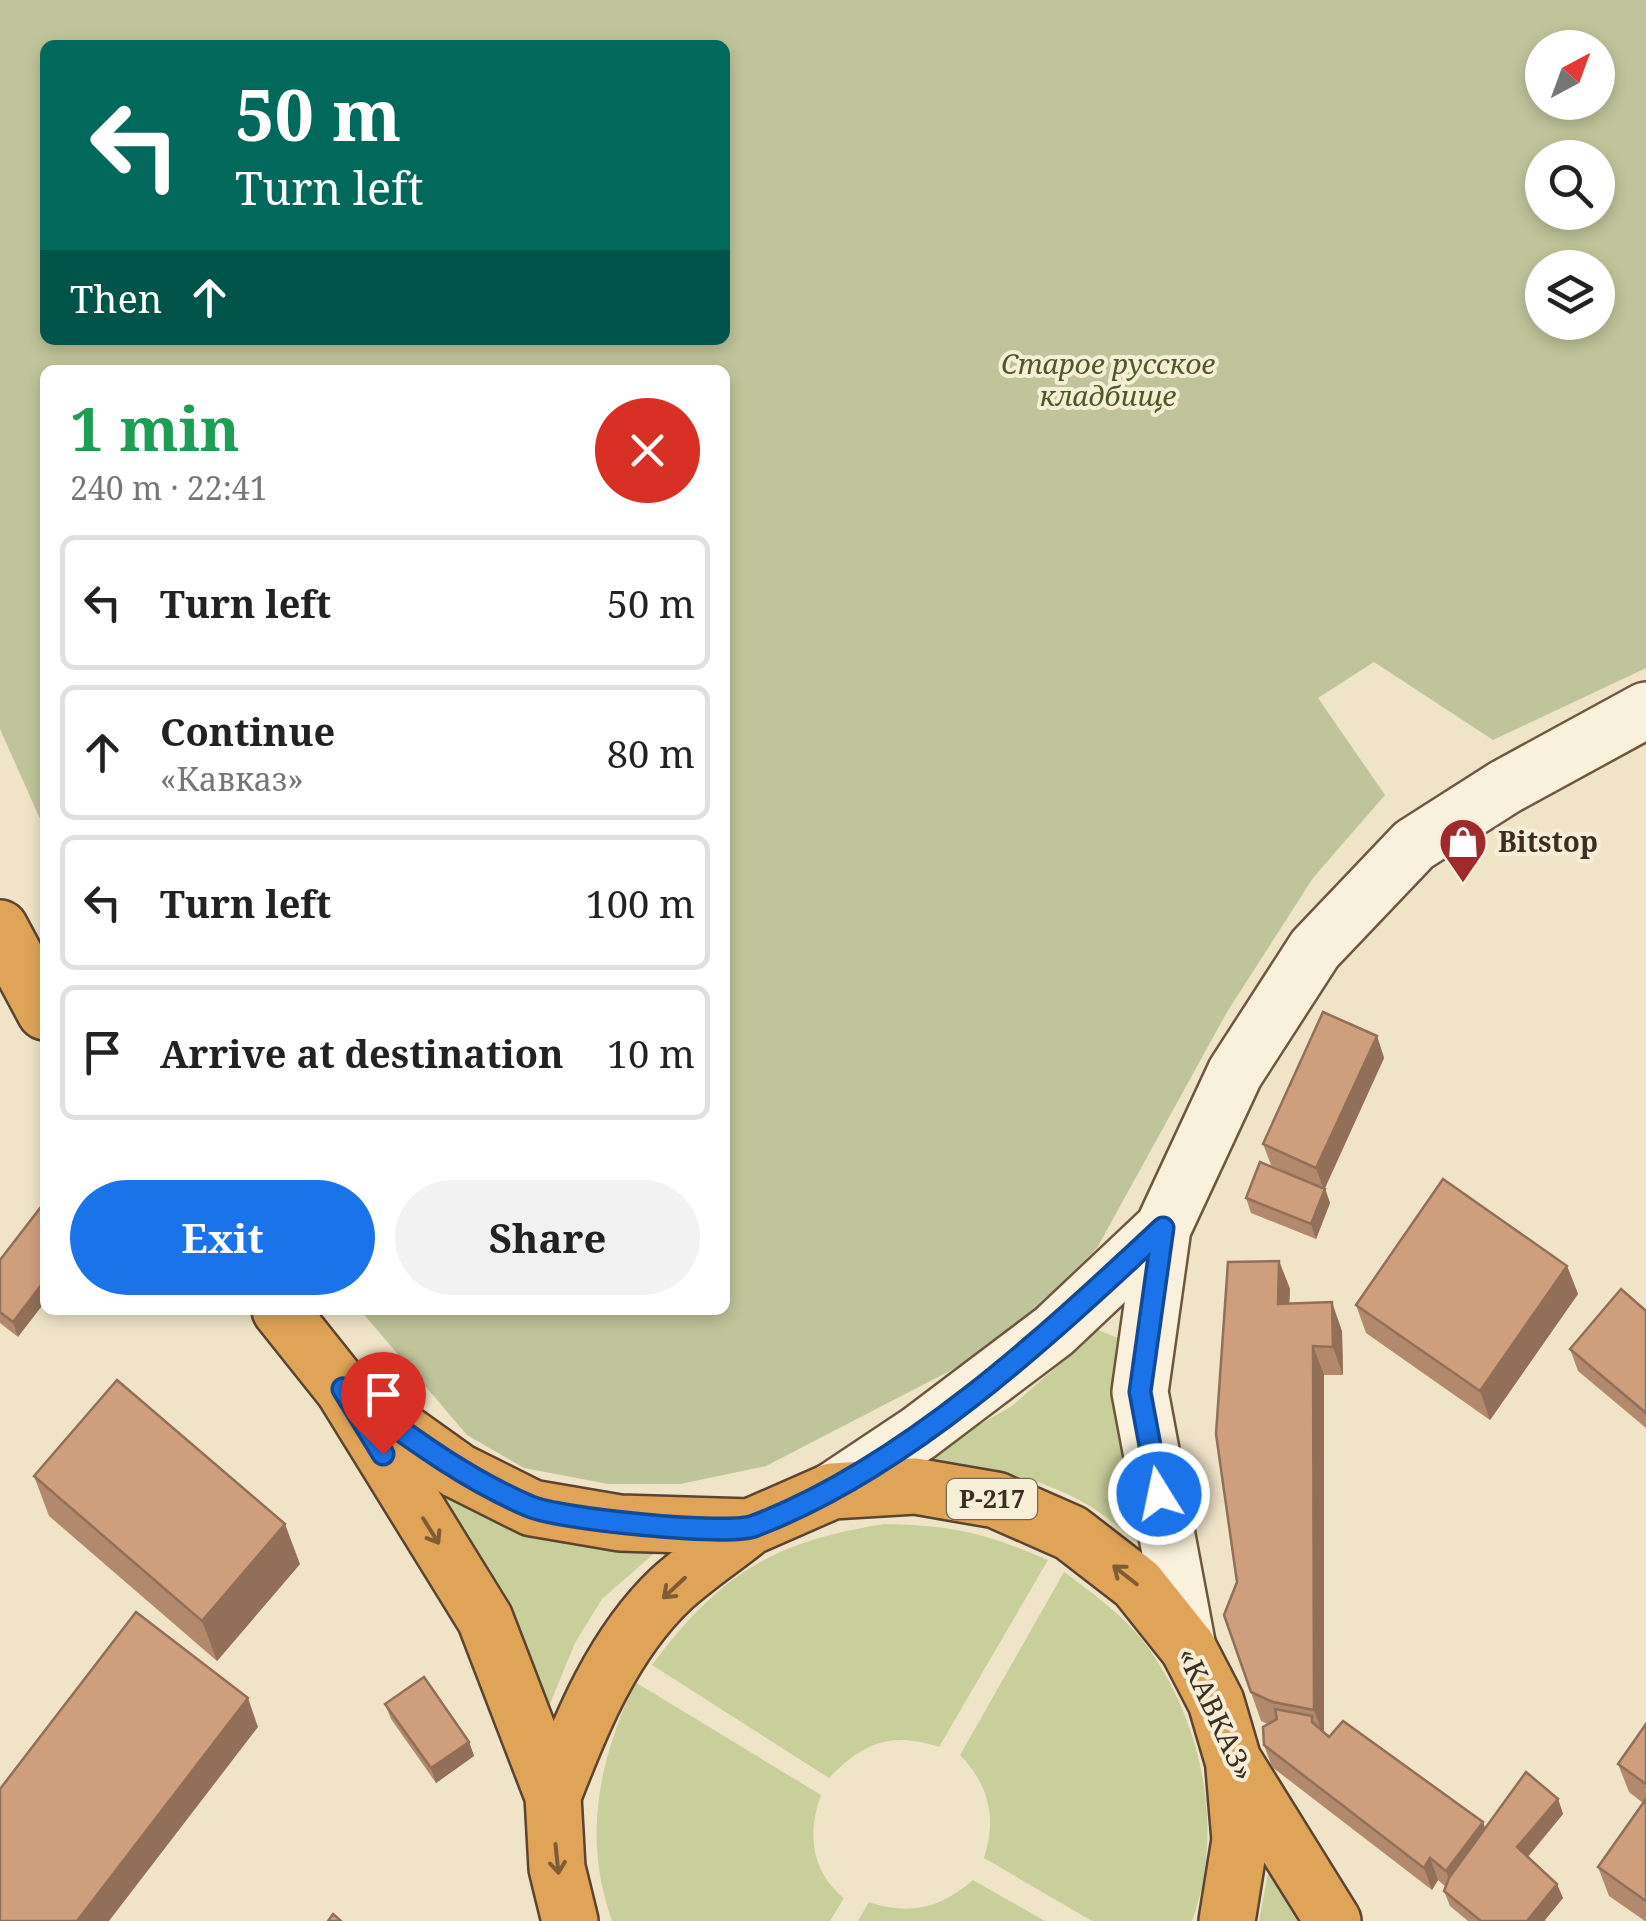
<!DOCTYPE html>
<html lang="en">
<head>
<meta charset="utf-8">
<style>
	:root { --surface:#fff; --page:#f2f2f2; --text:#222; --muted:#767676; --line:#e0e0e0; --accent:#1a73e8 }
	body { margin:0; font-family:"Noto Serif",serif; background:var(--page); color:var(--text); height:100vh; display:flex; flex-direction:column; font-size:38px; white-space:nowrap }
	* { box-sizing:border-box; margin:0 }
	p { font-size:32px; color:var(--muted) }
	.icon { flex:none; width:55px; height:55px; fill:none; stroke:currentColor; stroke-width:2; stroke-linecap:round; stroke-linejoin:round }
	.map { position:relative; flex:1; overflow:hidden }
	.panel { position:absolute; left:40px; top:365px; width:690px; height:950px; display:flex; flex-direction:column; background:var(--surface); border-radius:15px; box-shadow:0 5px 15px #0003 }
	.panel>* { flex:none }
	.top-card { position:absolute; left:40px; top:40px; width:690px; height:305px; border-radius:15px; box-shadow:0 5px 15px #0003; background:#00695c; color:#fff; overflow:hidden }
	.needle { width:65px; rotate:41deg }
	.controls { position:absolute; left:1525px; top:30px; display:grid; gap:20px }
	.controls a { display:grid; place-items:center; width:90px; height:90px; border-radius:50%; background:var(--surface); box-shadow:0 5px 15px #0003; font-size:50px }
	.pin { position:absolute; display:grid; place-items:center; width:85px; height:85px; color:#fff; margin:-102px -42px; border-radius:50% 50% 50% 0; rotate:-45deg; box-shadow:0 0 10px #0007 }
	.pin .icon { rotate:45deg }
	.me { position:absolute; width:110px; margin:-55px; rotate:350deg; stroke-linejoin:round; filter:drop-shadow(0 0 8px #0008) }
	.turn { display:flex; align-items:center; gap:35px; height:210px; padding:0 30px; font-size:45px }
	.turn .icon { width:130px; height:130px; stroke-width:2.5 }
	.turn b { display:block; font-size:70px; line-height:85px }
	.then { display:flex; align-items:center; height:95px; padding:0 30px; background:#0003; gap:20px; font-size:38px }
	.round { display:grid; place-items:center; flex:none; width:105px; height:105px; border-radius:52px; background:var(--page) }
	.summary { display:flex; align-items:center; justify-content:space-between; height:170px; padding:0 30px }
	h1 { font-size:60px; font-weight:700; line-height:75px; color:#1e9e55 }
	.primary-button { display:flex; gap:20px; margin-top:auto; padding:20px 30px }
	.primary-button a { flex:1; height:115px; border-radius:60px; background:var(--accent); color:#fff; font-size:40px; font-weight:700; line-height:115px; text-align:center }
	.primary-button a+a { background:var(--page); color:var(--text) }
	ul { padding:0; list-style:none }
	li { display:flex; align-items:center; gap:30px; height:135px; margin:0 20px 15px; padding:0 10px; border:5px solid var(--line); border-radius:15px }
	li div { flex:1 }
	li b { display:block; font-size:38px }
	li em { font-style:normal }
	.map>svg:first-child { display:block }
	.green { fill:#c9cf9b }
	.cemetery { fill:#bfc49a; fill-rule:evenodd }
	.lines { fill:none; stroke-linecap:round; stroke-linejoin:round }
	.secondary-casing { stroke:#6f573f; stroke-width:60 }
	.highway-casing { stroke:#5b4430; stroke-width:60 }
	.secondary { stroke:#faf1dc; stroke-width:55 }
	.highway { stroke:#e0a458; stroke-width:55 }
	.wall { fill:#b2896c }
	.shaded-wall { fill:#916f58 }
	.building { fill:#cf9f7d; stroke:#916f58; stroke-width:2.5 }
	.oneway { stroke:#7e5d36 }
	.route-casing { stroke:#114b97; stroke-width:25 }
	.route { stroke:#1a73e8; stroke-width:18 }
	.labels { text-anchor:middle; stroke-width:8; stroke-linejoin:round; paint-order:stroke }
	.shield { fill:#f7eed8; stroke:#756857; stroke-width:2.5 }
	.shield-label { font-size:25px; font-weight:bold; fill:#3d2e20 }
	.park-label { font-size:28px; font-style:italic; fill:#4d5a26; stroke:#f7eed8 }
	.poi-label { font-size:28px; font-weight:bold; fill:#3d2e20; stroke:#f7eed8; text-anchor:start }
	.street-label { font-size:28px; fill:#3d2e20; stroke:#f7eed8 }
</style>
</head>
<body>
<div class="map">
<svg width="1646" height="1921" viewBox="0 0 1646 1921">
	<rect width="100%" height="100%" fill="#f0e4c8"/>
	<!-- green -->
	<path class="green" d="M1098,1330L1118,1338L1124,1459L1139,1544C1125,1533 1111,1520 1096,1510C1046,1477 985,1467 926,1462L965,1433L1012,1406Z
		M422,1479L666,1543L602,1599L575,1643L547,1711Z
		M884,1524C952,1525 985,1533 1048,1560L939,1747C891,1731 863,1743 829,1778L652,1665C720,1574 772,1542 884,1524Z
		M1064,1572C1095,1595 1127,1618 1149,1649C1203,1726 1225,1831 1192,1921H1092L984,1858C997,1818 989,1785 960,1755Z
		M635,1682L821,1795C807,1834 811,1871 844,1898L830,1921H612C582,1835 599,1762 635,1682Z
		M1269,1867L1304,1921H1259Z
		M973,1880L1045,1921H858L869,1902C909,1916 941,1908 973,1880Z"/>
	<!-- cemetery -->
	<path class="cemetery" d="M0,0H1646V668L1493,740L1374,662L1318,698L1385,795L1313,878L1227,1012L1097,1248L1000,1345L766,1466L680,1484H608L524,1468L467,1435L360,1310H725V370H45V830L0,729ZM45,45H725V340H45ZM1542,48H1598V102H1542ZM1542,158H1598V212H1542ZM1542,268H1598V322H1542Z"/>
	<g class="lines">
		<!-- secondary casing -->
		<g class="secondary-casing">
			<path id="secondary" d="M832,1491L919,1433L1054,1331L1163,1228
				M1188,1648L1140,1392L1163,1228L1235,1073L1315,949L1414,845L1505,787L1646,710"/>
		</g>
		<!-- highway casing -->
		<g class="highway-casing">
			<path id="highway" d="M0,928L45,1012
				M280,1310L343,1389L485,1619L553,1796L557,1868L570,1921
				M343,1389L458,1471L532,1508L620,1523L750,1527L832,1491L915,1486L996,1500L1071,1533L1137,1584L1188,1648L1216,1702L1233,1760L1333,1921
				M553,1796C581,1723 613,1644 671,1589C695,1567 724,1548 750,1527
				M1227,1921L1240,1840L1234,1768"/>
		</g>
		<!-- secondary -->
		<use href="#secondary" class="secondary"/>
		<!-- highway -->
		<use href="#highway" class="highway"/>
	</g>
	<!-- wall -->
	<path class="wall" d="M1377,1036L1384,1058L1325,1188L1330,1203L1316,1239L1251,1213L1246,1198L1297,1177L1271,1165L1263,1144Z
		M0,1260L18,1337L0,1323Z
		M1279,1261L1290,1289L1289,1303L1342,1331L1343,1375H1324V1732L1485,1828L1558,1799L1563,1814L1528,1857L1563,1898L1545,1920L1546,1921H1468L1450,1906L1444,1891L1446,1887L1438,1880L1432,1890L1272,1767L1264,1745L1268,1724L1261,1721L1224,1615L1237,1582Z
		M1567,1266L1578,1294L1490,1420L1366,1333L1356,1305Z
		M1646,1311V1428L1578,1371L1570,1349Z
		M34,1476L300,1564L217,1661L49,1516Z
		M385,1704L469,1742L474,1756L436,1783L391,1719Z
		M1646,1724V1921H1645L1609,1896L1598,1867L1643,1803L1629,1792L1618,1764Z"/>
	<!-- shaded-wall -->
	<path class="shaded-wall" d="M1377,1036L1384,1058L1324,1190L1316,1168Z
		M1325,1189L1330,1203L1316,1239L1311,1224Z
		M1279,1261L1290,1289L1288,1332L1278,1304Z
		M1567,1266L1578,1294L1490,1420L1480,1391Z
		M45,1280V1302L18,1337L13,1322Z
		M1332,1302L1342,1331L1343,1375L1333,1347Z
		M1313,1346L1324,1375V1738L1314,1710Z
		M285,1524L300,1564L217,1661L202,1621Z
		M248,1698L258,1727L109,1921H77Z
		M469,1742L474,1756L436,1783L431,1768Z
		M1558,1799L1563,1814L1523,1862L1517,1847Z
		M1483,1822L1491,1844L1454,1893L1446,1871Z
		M1430,1858L1438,1880L1432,1890L1424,1868Z
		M1557,1884L1563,1898L1544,1921H1527Z"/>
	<!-- building -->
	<path class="building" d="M1323,1012L1377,1036L1316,1168L1263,1144Z
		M1260,1162L1325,1189L1311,1224L1246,1198Z
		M1443,1179L1567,1266L1480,1391L1356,1305Z
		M44,1203L45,1204V1280L13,1322L0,1312V1260Z
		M1279,1261L1278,1304L1332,1302L1333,1347L1313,1346L1314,1710L1273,1702L1251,1692L1224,1615L1237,1582L1216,1434L1228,1262Z
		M1621,1289L1646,1311V1413L1570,1349Z
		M117,1380L285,1524L202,1621L34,1476Z
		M136,1612L248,1698L77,1921H0V1789Z
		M424,1677L469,1742L431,1768L385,1704Z
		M1275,1709L1312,1716V1722L1329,1737L1343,1721L1483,1822L1446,1871L1430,1858L1424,1868L1264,1745L1263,1727L1277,1719Z
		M1646,1724V1784L1618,1764Z
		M1526,1772L1558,1799L1517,1847L1557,1884L1527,1921H1481L1444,1891L1449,1878Z
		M1646,1799V1901L1598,1867Z
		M333,1914L341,1921H328Z"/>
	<!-- one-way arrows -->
	<defs><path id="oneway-shaft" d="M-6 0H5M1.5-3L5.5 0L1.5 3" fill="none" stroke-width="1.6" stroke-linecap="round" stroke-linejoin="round" transform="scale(2.5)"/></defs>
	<g class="oneway">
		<use href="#oneway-shaft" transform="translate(431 1531) rotate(58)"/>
		<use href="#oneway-shaft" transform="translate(1125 1575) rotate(-142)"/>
		<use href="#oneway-shaft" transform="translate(674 1588) rotate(137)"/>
		<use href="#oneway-shaft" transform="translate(557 1859) rotate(84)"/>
	</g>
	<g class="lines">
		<!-- route casing -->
		<g class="route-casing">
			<path id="route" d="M383,1454L343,1389C403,1432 461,1477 529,1506C557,1519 728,1536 754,1526C905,1469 1046,1337 1163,1228L1140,1392L1159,1494"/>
		</g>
		<!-- route -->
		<use href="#route" class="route"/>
	</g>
	<!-- icons -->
	<defs>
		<g id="shop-pin" transform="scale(2.5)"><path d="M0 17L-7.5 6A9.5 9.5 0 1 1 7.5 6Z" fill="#9e2a2b" stroke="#f7eed8"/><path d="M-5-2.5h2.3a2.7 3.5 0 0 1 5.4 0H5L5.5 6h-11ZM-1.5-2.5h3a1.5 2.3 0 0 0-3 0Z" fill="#fff"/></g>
	</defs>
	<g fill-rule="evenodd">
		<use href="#shop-pin" x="1463" y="842"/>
	</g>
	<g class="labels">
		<!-- shield labels -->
		<rect class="shield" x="947" y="1479" width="90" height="40" rx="8"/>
		<g class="shield-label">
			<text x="992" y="1508">Р-217</text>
		</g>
		<!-- park labels -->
		<g class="park-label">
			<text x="1108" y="374">Старое русское<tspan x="1108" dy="32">кладбище</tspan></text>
		</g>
		<!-- poi labels -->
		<g class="poi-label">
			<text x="1498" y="852">Bitstop</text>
		</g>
		<!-- street labels -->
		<g class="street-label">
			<text transform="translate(1216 1714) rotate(65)" y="10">«КАВКАЗ»</text>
		</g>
	</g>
</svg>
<div class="controls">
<a><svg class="needle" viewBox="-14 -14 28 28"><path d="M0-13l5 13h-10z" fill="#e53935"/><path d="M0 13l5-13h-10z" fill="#767676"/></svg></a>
<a><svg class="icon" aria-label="search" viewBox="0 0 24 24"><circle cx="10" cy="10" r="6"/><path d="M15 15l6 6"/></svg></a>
<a><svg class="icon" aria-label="layers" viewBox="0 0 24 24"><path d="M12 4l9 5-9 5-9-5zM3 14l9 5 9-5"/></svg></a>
</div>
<div class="pin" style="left:383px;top:1454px;background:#d93025"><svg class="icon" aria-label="arrive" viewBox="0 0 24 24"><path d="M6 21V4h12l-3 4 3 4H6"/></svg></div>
<svg class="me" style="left:1159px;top:1494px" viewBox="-20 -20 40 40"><circle r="17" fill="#1a73e8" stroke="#fff" stroke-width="3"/><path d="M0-11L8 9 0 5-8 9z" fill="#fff"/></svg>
<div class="top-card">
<div class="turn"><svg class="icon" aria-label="left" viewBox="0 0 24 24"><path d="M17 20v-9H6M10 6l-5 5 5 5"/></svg><div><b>50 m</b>Turn left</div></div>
<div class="then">Then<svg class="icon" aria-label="ahead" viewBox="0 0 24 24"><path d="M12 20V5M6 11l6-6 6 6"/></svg></div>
</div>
<section class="panel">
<div class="summary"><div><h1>1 min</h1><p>240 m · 22:41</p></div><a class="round" style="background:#d93025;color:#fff"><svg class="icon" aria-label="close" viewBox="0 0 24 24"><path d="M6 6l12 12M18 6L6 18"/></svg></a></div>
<ul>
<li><svg class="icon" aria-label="left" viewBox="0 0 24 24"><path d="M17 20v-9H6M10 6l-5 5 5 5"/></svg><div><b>Turn left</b></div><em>50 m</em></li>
<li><svg class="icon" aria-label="ahead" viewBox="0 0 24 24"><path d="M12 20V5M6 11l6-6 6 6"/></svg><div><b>Continue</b><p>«Кавказ»</p></div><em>80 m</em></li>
<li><svg class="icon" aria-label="left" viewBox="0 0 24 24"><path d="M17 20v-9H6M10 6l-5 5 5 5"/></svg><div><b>Turn left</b></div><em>100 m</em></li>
<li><svg class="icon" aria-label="arrive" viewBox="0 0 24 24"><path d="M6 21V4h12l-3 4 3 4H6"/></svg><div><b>Arrive at destination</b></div><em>10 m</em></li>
</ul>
<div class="primary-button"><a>Exit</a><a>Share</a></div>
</section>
</div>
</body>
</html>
